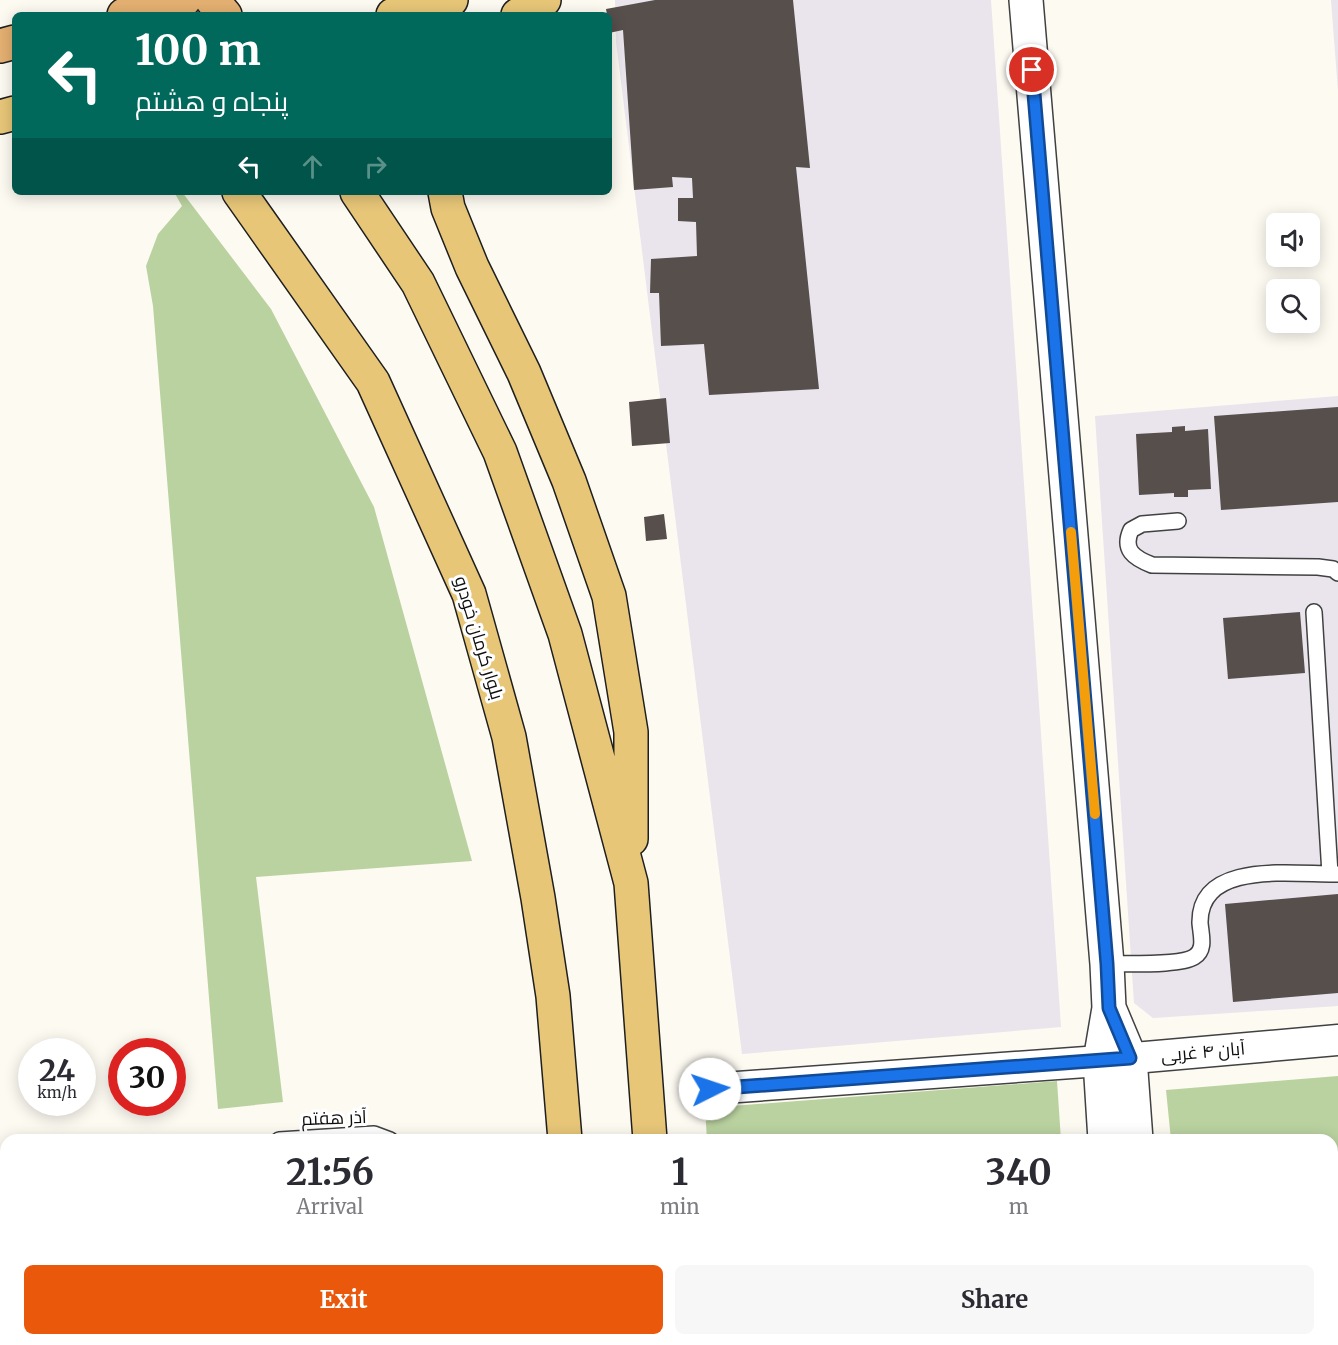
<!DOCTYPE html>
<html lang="en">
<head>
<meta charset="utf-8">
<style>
	:root { --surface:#fff; --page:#f7f7f7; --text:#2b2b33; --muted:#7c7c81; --accent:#ea580c }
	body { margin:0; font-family:Merriweather,Cairo,serif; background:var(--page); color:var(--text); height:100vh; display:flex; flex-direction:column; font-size:22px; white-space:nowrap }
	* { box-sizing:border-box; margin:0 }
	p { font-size:20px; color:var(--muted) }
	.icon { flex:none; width:33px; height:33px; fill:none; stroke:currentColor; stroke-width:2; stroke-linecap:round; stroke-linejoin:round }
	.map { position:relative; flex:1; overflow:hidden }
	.drawer { position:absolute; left:0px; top:1134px; width:1338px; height:212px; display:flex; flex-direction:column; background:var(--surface); border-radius:18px 18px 0 0; box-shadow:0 3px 15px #0003 }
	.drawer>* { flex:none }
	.guide { position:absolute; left:12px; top:12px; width:600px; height:183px; border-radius:9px; box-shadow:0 3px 15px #0003; background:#00695c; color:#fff; overflow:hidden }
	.buttons { position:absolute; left:1266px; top:213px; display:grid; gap:12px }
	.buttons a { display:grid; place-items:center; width:54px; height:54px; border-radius:9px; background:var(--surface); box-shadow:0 3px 15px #0003; font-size:30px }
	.speed { position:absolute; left:18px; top:1038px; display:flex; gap:12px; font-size:30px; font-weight:700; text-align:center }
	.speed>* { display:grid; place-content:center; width:78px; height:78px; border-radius:50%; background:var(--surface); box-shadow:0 3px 15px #0003; line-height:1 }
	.speed small { font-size:15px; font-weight:400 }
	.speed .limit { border:9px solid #d22; background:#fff; color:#111 }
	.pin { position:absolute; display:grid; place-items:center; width:51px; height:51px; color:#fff; margin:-26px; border:3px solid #fff; border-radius:50%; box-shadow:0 2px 6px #0007 }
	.me { position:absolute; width:66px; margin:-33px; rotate:86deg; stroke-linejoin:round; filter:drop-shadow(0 0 4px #0008) }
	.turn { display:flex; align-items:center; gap:21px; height:126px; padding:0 24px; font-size:27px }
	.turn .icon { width:78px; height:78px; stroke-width:2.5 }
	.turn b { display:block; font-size:42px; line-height:51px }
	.lanes { display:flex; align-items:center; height:57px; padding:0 24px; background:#0003; justify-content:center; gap:30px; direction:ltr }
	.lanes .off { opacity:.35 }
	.eta { display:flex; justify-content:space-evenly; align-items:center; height:102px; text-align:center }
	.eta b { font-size:36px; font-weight:700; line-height:42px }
	.button { display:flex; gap:12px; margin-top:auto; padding:12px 24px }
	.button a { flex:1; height:69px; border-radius:9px; background:var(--accent); color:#fff; font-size:24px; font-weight:700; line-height:69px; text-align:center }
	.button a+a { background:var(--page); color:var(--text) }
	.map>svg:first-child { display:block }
	.industrial { fill:#eae4ec }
	.green { fill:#d4e4bf }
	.forest { fill:#bad2a0 }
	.building { fill:#564f4c }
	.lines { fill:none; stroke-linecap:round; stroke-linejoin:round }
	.service-casing { stroke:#414141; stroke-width:18 }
	.minor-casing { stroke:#414141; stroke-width:33 }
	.tertiary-casing { stroke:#414141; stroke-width:36 }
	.primary-casing { stroke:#1f1f1f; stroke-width:36 }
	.trunk-casing { stroke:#1f1f1f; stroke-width:36 }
	.service { stroke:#fff; stroke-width:15 }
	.minor { stroke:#fff; stroke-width:30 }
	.tertiary { stroke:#fff; stroke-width:33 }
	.primary { stroke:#e7c678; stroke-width:33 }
	.trunk { stroke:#e4b072; stroke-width:33 }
	.route-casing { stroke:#114b97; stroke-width:15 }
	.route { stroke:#1a73e8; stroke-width:10 }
	.slow { stroke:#f59e0b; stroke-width:10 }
	.labels { text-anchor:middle; stroke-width:6; stroke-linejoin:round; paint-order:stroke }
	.street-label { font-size:18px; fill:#0e0e0e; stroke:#fff }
</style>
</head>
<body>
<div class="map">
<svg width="1338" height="1345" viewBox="0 0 1338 1345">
	<rect width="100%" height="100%" fill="#fdfaf2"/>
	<!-- industrial -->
	<path class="industrial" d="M615,0H991L1061,1027L742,1054L616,42Z
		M1331,0H1338V91Z
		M1338,396V1006L1153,1018L1134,1003L1095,416Z"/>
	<!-- green -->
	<path class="green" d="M0,1190H6V1340H524V1345H0Z"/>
	<!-- forest -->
	<path class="forest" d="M174,192H182L271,309L374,507L472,861L256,877L283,1102L218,1109L153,306L146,266L158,234L182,206Z
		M1338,1076V1345H1190L1189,1340H1332V1140H1171L1166,1090Z
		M1057,1081L1061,1140H707L705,1108Z
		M723,1340H1076V1345H723Z"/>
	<!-- building -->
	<path class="building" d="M655,0H793L810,168L796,167L819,389L709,395L704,344L661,346L659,293H650L651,259L697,256L696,222L678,221V198H693L692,178L672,177L673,187L634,190L623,30L609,33V15H607L606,9Z
		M666,398L670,443L632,446L629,402Z
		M1338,407V502L1221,510L1214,416Z
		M1185,426V431L1208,429L1211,489L1188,490V497H1174V493L1139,495L1136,434L1172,432V427Z
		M664,514L667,539L646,541L644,517Z
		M1300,612L1305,673L1228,679L1223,618Z
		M1338,894V993L1233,1002L1225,904Z"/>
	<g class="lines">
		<!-- service casing -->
		<g class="service-casing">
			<path id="service" d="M1178,521L1142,524L1131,530C1122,550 1134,558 1152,565L1318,567L1333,569L1338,573
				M1314,612L1330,874
				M1107,964C1126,963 1180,966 1194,957C1206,950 1201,935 1200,923C1199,859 1296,875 1338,874
				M279,1140L374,1134L390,1140
				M0,1165L6,1164
				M506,1340L507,1345
				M193,1345L196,1340"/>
		</g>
		<!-- minor casing -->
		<g class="minor-casing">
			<path id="minor" d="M710,1089L1100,1061L1338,1040"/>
		</g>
		<!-- tertiary casing -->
		<g class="tertiary-casing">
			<path id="tertiary" d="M1026,0L1107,964L1109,1008L1100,1061L1105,1140
				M1109,1008L1130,1058L1136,1140
				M1120,1340V1345
				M1152,1340L1153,1345"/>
		</g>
		<!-- primary casing -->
		<g class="primary-casing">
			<path id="primary" d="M393,15L451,0
				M518,15L544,0
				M0,117L15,113
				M239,192L373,382L469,594L509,737L538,898L553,996L565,1140
				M357,192L418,283L500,452L565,634L631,883L650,1140
				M445,192L448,208L472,267L524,373L569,481L609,596L631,732V839
				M581,1340V1345
				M664,1340V1345"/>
		</g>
		<!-- trunk casing -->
		<g class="trunk-casing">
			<path id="trunk" d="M212,0L225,15
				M124,15L184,0
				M0,46L15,42"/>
		</g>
		<!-- service -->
		<use href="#service" class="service"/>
		<!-- minor -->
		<use href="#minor" class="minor"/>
		<!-- tertiary -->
		<use href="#tertiary" class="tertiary"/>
		<!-- primary -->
		<use href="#primary" class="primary"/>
		<!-- trunk -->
		<use href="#trunk" class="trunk"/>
	</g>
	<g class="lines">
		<!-- route casing -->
		<g class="route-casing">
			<path id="route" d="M710,1089L1130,1058L1109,1008L1107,964L1032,70"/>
		</g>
		<!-- route -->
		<use href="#route" class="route"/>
		<!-- slow -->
		<path class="slow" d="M1071,532L1095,814"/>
	</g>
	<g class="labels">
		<!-- street labels -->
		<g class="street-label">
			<text transform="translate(479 638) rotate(73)" y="6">بلوار کرمان خودرو</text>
			<text transform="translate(1203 1052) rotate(-5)" y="6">آبان ۴ غربی</text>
			<text transform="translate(334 1118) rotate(-2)" y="6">آذر هفتم</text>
		</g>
	</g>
</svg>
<div class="buttons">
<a><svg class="icon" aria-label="sound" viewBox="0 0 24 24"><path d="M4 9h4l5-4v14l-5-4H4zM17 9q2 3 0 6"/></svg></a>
<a><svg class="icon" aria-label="search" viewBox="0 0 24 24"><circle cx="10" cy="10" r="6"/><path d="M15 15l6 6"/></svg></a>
</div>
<div class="speed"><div>24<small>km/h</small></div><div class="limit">30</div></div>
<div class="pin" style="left:1032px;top:70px;background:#d93025"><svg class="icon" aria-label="arrive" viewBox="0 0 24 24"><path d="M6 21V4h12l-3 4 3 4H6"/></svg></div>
<svg class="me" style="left:710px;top:1089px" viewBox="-20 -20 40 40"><circle r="19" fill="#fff"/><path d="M0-13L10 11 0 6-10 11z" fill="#1a73e8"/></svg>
<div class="guide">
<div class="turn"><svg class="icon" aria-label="left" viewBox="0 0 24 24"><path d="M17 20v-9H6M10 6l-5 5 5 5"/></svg><div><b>100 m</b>پنجاه و هشتم</div></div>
<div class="lanes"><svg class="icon" aria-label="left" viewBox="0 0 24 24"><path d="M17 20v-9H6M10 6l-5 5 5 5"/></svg><svg class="icon off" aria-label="ahead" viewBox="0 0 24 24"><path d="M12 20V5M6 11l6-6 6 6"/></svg><svg class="icon off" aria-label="right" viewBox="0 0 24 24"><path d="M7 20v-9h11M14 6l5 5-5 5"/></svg></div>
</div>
<section class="drawer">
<div class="eta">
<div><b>21:56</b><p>Arrival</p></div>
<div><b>1</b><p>min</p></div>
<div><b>340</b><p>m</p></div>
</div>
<div class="button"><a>Exit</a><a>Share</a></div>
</section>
</div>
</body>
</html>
